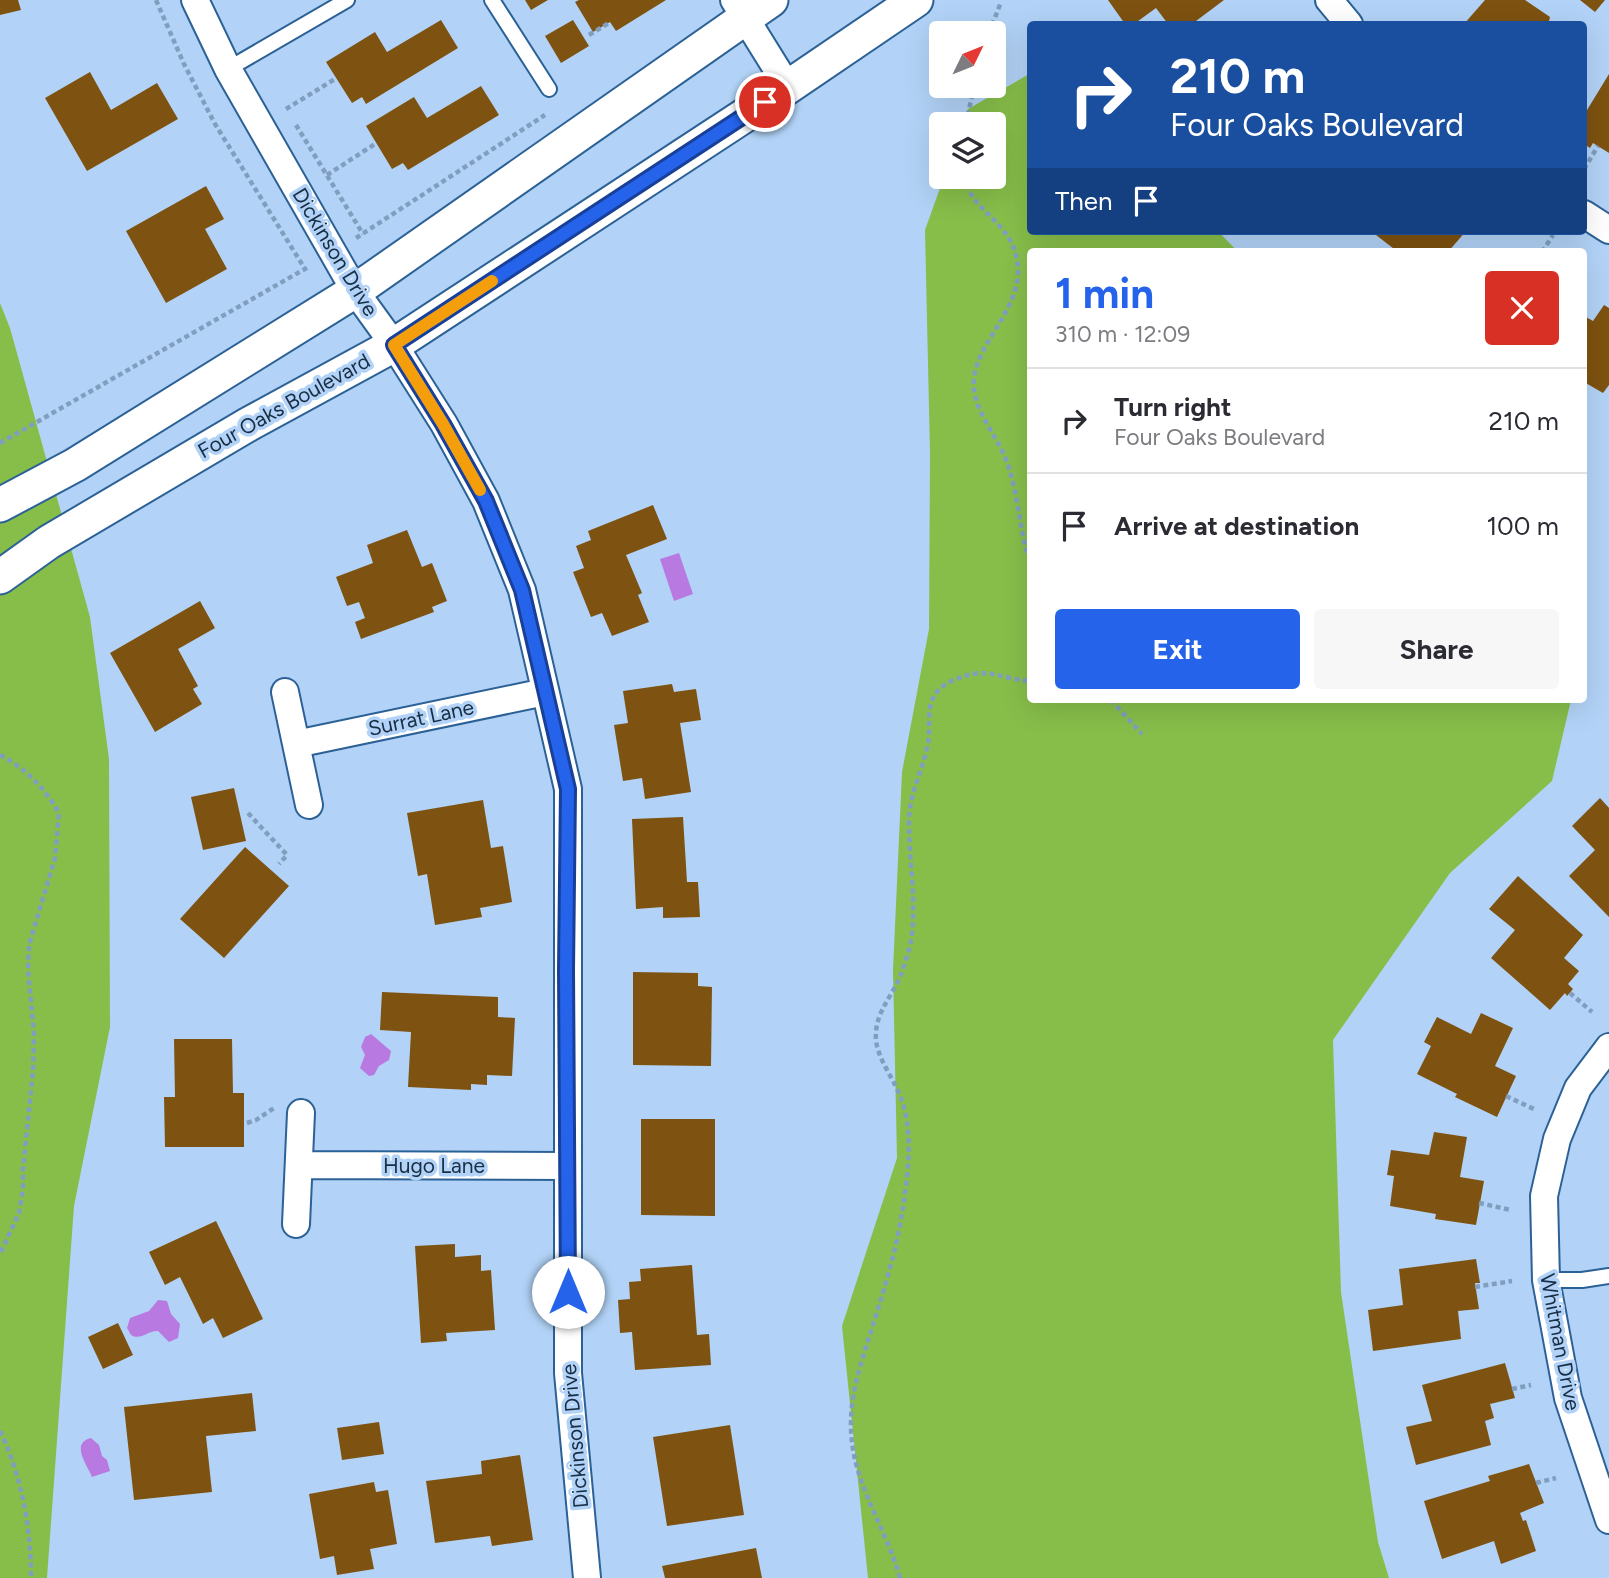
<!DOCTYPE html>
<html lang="en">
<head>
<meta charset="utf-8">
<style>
	:root { --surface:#fff; --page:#f7f7f7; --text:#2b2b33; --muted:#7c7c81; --line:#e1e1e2; --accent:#2563eb }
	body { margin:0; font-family:Figtree,sans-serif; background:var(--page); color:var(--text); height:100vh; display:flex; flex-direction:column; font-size:26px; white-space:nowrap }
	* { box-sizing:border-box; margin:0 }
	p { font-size:23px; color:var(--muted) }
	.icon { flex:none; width:38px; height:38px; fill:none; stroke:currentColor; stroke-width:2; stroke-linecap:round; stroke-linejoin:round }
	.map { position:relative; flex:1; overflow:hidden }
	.details { position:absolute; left:1027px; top:248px; width:560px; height:455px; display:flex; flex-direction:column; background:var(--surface); border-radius:7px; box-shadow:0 7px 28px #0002 }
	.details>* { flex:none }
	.banner { position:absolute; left:1027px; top:21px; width:560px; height:214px; border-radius:7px; box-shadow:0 7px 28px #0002; background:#1a4fa0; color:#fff; overflow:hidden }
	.needle { width:46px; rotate:47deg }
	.controls { position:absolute; left:929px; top:21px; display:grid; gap:14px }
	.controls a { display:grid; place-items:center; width:77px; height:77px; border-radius:7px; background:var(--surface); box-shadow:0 7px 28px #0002; font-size:35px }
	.pin { position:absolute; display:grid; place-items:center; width:60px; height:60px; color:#fff; margin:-30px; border:4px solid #fff; border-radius:50%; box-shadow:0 2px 7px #0007 }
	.me { position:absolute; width:77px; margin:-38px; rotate:0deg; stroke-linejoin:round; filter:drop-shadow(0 0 5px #0008) }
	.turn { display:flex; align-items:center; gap:24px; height:147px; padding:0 28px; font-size:32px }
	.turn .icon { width:91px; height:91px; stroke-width:2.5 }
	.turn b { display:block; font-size:49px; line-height:60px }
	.then { display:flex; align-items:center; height:66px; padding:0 28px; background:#0003; gap:14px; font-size:26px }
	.round { display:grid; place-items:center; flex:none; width:74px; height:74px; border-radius:7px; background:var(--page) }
	.overview { display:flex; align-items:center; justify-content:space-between; height:119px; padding:0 28px }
	h1 { font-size:42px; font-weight:700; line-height:52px; color:var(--accent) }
	.button { display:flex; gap:14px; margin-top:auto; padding:14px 28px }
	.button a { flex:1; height:80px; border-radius:7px; background:var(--accent); color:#fff; font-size:28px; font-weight:700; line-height:80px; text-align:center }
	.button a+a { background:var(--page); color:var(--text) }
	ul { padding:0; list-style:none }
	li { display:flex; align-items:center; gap:21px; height:105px; padding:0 28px; border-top:2px solid var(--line) }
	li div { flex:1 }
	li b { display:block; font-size:26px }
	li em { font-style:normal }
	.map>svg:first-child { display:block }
	.green { fill:#87be4a }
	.water { fill:#b87ae1 }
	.building { fill:#7e5210 }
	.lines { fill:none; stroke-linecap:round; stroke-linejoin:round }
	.service-casing { stroke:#2c6196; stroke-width:18 }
	.minor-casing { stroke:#2c6196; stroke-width:30 }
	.tertiary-casing { stroke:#2c6196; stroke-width:37 }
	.path { stroke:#819ebe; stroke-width:4.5; stroke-dasharray:5 3.5; stroke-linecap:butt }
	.service { stroke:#fff; stroke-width:14 }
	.minor { stroke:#fff; stroke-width:26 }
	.tertiary { stroke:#fff; stroke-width:33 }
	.route-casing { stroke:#184099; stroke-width:18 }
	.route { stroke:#2563eb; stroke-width:12 }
	.slow { stroke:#f59e0b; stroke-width:12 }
	.labels { text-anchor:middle; stroke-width:7; stroke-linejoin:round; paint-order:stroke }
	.street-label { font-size:21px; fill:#182e45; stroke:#b2d3f7 }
</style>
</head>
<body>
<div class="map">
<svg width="1609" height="1578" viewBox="0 0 1609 1578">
	<rect width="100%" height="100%" fill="#b2d3f7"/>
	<!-- green -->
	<path class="green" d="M1031,73V231H1218L1238,252H1031V700H1571L1552,781L1450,873L1333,1040L1341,1292L1378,1542L1389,1578H868L842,1326L897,1158L893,970L902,772L929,629L930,453L925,230L944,177H994V124H963L968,109Z
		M0,303L10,328L90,617L109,759L110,1027L74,1206L47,1578H0Z"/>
	<!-- water -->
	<path class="water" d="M679,553L693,594L674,601L660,559Z
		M371,1034L391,1051L389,1060L379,1066L374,1075L369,1076L360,1068L365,1055L361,1047L365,1037Z
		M158,1300L167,1301L171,1314L180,1324L178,1338L169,1342L158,1331C148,1330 141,1341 131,1335L127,1328L130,1318L149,1311Z
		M91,1438L99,1445L102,1456L107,1460L110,1471L92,1477C87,1465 70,1443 91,1438Z"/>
	<!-- building -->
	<path class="building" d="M0,0H18L21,10L0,15Z
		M525,0H548L531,10Z
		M579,0H666L616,31L610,22L593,32L575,2Z
		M1108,0H1224L1192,24H1168L1156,8L1134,24H1125Z
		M1485,0H1525L1550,17L1549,21L1552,23L1464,24Z
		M1580,0H1605L1595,12Z
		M441,20L458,48L366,104L362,97L352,103L326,62L375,32L387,52Z
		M573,20L589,46L561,63L545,36Z
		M90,72L111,110L157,83L178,119L87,171L45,98Z
		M1609,74V153L1593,143L1590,148L1584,144V115Z
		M481,86L499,115L408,170L403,163L392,169L366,126L414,97L427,118Z
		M206,186L224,219L205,229L227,269L166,303L126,231Z
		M1379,231H1466L1448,252H1398L1376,235Z
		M1604,305L1609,308V385L1603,393L1584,382V316L1593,321Z
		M653,505L667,539L626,555L642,593L638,595L649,622L612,636L602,613L591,617L573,572L584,568L576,546L591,540L588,531Z
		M407,530L422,567L432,563L447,601L432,607L434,612L361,639L355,622L365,618L359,602L347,606L336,577L373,563L367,545Z
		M200,601L215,628L178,649L198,686L193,689L202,704L155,732L110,653Z
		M672,684L674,692L696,689L701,720L680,723L691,792L645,799L642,778L623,781L614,725L628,723L623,691Z
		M234,788L246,841L203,850L191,797Z
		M1600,798L1609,808V917L1569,876L1595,850L1572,826Z
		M483,800L491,848L503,846L512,902L480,908L482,917L435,925L427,874L418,876L407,813Z
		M683,817L687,882H698L700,917L663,918V907L636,909L632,819Z
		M245,847L289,886L224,958L180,919Z
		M1518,876L1583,935L1564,958L1579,971L1568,984L1573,989L1567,996L1565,993L1550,1010L1491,958L1515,930L1489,909Z
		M633,972L698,973V986L712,987L711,1066L633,1065Z
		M382,992L498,997V1017L515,1018L512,1076L487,1075V1085L471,1084V1090L408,1087L411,1032L380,1030Z
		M1481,1013L1513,1028L1495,1066L1516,1076L1497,1117L1455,1097L1457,1094L1417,1074L1431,1046L1424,1042L1437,1017L1471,1034Z
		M174,1039H232L233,1093H244V1147H165L164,1097H175Z
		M641,1119H715V1216L641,1215Z
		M1434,1132L1467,1137L1460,1177L1484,1181L1476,1225L1435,1219L1436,1214L1390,1206L1394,1176L1387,1175L1391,1150L1429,1155Z
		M216,1221L263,1319L223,1338L213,1318L203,1324L180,1277L165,1285L149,1252Z
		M455,1244V1257L481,1255V1271L491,1270L495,1330L446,1333L447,1341L421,1343L415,1246Z
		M1476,1259L1480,1283H1475L1479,1309L1458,1311L1461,1339L1373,1351L1368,1310L1403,1305L1399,1269Z
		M692,1265L697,1335L709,1334L711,1365L635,1370L632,1332L620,1333L618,1300L630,1299L629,1282L641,1281L640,1269Z
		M118,1323L133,1355L103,1369L88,1337Z
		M1505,1363L1515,1398L1490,1404L1494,1418L1485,1421L1491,1445L1416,1465L1406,1427L1432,1421L1422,1385Z
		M252,1393L256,1431L206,1436L212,1492L134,1500L124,1407Z
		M379,1422L384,1454L342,1460L337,1428Z
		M730,1425L744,1515L667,1526L653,1437Z
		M520,1455L533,1540L492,1546L490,1536L435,1543L426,1481L482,1474L481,1461Z
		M1529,1464L1544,1503L1520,1513L1523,1521L1526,1520L1536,1551L1501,1564L1494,1541L1442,1559L1424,1501L1490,1481L1488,1476Z
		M374,1482L376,1492L388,1490L397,1544L370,1549L374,1569L337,1575L334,1556L320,1559L309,1494Z
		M756,1548L762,1578H665L662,1566Z"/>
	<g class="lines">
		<!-- service casing -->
		<g class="service-casing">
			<path id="service" d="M492,0L549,89
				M228,69L347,0
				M1546,1280H1582L1609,1276"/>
		</g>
		<!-- minor casing -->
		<g class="minor-casing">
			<path id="minor" d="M195,0L228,69L355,291L394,345L444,424L486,501L522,590L568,789V1373L587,1578
				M734,0L788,87
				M1329,0L1349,24
				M1584,214L1609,230
				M285,692L309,805
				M296,744L545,692
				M1609,1047L1578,1088L1557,1139L1544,1196L1546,1280L1568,1398L1609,1520
				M299,1165L568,1166
				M296,1224L301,1113"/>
		</g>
		<!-- tertiary casing -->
		<g class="tertiary-casing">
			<path id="tertiary" d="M0,505L75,465L355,291L771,0
				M0,577L49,542L249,424L394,345L788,87L916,0"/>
		</g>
		<!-- path -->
		<path class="path" d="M156,0L184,64L215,124L305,269
			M989,33L1001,2
			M589,35L609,23
			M286,109L335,79
			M966,124L974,86
			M296,125L363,234
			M1584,169L1598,146
			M327,175L375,144
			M963,177C967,184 970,194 975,200C990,218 1010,231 1016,255C1030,307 969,344 974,389C977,416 998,437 1007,462C1017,490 1019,521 1026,550L1031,557
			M356,238L545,115
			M1542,252L1553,235
			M0,443L310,266
			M1111,700L1142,734
			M0,755C25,768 45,788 59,813L55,858L29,945L28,970L34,1034L33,1071L23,1169V1189L19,1213L0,1254
			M248,813L287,855L279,864
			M1570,993L1592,1012
			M1506,1096L1536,1110
			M247,1123L256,1120L274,1108
			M1479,1203L1511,1210
			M1475,1287L1512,1281
			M1512,1389L1531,1385
			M0,1431C22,1477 31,1528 31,1578
			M1536,1483L1556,1478
			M900,1578C886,1527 852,1483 851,1428C850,1394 861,1363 871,1331C883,1293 896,1252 902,1213C908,1175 914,1134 901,1098C894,1079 878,1060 876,1040C874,1014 891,998 900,977C904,966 909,952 911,941C917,902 909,864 909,825C908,794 923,772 928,743C931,728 926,711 934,696C938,689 947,682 954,680C988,665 998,679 1031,681"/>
		<!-- service -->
		<use href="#service" class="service"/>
		<!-- minor -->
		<use href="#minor" class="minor"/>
		<!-- tertiary -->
		<use href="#tertiary" class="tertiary"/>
	</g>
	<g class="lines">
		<!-- route casing -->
		<g class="route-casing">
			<path id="route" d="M568,1292L566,970L568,789L522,590L486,501L443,424L394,345L765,102"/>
		</g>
		<!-- route -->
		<use href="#route" class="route"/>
		<!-- slow -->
		<path class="slow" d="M480,490L443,424L394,345L492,281"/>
	</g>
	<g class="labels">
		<!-- street labels -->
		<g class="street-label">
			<text transform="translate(335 252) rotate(59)" y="7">Dickinson Drive</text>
			<text transform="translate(284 406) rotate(-29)" y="7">Four Oaks Boulevard</text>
			<text transform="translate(421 718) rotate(-12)" y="7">Surrat Lane</text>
			<text x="434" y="1173">Hugo Lane</text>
			<text transform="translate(1560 1342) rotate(79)" y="7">Whitman Drive</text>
			<text transform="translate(575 1436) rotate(-95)" y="7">Dickinson Drive</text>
		</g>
	</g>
</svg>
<div class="controls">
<a><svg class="needle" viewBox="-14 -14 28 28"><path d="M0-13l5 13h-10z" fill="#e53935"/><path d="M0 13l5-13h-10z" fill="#7c7c81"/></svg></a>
<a><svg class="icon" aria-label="layers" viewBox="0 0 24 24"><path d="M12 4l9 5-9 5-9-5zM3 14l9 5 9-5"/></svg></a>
</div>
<div class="pin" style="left:765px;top:102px;background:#d93025"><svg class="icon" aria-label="arrive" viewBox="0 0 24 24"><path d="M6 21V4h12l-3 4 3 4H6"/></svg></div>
<svg class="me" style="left:568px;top:1292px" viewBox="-20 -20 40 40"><circle r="19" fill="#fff"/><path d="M0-13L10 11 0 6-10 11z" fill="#2563eb"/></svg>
<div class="banner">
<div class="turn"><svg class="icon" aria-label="right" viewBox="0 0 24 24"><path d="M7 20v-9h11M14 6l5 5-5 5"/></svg><div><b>210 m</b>Four Oaks Boulevard</div></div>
<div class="then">Then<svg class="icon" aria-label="arrive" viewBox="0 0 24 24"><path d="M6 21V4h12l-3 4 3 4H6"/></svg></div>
</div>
<section class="details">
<div class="overview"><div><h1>1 min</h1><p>310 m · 12:09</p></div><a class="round" style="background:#d93025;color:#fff"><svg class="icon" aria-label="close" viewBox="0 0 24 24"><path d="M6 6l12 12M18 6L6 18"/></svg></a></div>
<ul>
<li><svg class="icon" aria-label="right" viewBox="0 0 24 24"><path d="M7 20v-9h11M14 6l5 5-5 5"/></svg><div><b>Turn right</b><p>Four Oaks Boulevard</p></div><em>210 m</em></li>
<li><svg class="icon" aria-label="arrive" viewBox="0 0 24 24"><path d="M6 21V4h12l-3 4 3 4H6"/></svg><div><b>Arrive at destination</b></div><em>100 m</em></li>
</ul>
<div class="button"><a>Exit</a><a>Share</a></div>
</section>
</div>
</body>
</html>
